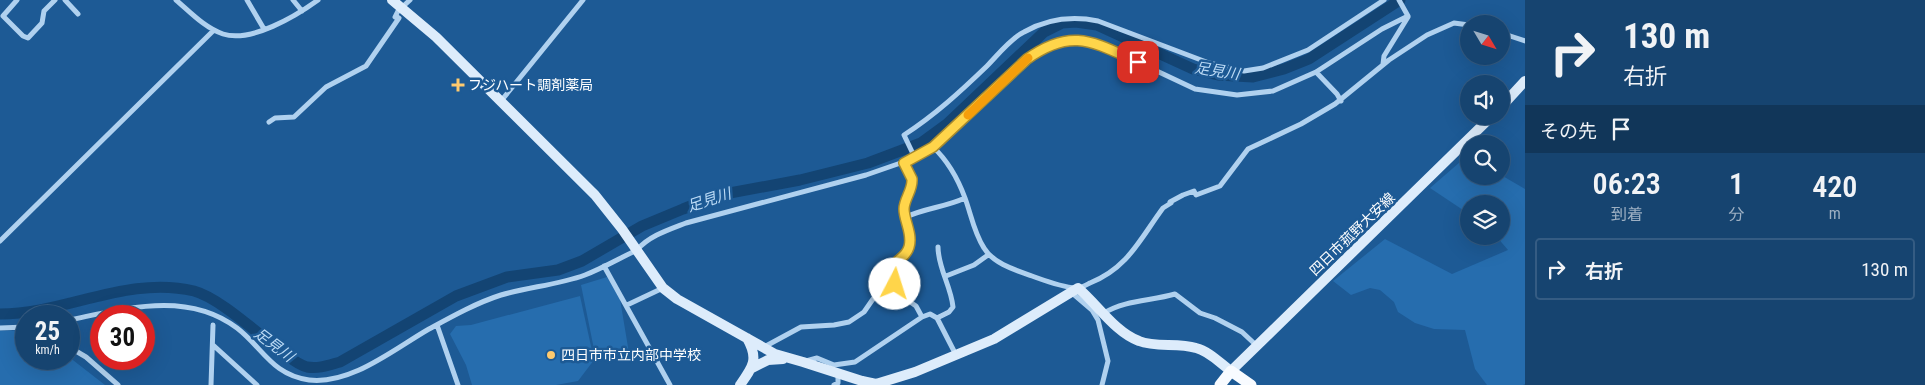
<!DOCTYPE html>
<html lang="ja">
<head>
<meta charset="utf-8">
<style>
	:root { --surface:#164470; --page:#1f4b75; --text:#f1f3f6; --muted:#9eb0c3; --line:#355c83 }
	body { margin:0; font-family:"Roboto Condensed","Noto Sans JP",sans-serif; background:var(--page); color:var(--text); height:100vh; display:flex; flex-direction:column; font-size:19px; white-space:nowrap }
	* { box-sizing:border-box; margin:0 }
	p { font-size:16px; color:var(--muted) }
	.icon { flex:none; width:28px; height:28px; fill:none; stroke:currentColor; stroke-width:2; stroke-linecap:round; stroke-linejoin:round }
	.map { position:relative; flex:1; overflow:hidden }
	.panel { display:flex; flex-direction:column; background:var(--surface); width:400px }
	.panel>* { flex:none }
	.top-card { background:#164470; color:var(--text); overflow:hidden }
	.needle { width:32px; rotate:128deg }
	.controls { position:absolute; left:1460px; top:15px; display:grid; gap:10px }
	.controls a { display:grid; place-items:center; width:50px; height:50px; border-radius:50%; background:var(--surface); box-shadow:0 5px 20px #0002,0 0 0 1px var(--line); font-size:25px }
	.speed { position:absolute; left:15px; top:305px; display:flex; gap:10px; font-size:25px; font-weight:700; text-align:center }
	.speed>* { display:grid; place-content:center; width:65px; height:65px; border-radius:50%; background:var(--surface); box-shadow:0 5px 20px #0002,0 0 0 1px var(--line); line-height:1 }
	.speed small { font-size:12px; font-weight:400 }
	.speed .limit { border:8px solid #d22; background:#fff; color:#111 }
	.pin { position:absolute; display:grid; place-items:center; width:42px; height:42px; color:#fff; margin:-21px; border-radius:10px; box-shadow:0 2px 8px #0006 }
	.me { position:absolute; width:55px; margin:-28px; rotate:5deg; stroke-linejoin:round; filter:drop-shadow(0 0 4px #0008) }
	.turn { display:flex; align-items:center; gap:18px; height:105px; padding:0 15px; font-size:22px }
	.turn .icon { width:65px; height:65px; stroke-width:2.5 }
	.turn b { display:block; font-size:35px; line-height:42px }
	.then { display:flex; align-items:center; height:48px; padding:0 15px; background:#0003; gap:10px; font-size:19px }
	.eta { display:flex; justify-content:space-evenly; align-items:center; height:85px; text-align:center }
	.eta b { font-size:30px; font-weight:600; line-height:35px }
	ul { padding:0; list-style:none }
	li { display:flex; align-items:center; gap:15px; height:62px; margin:0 10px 8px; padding:0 5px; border:2px solid var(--line); border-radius:5px }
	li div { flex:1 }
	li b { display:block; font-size:19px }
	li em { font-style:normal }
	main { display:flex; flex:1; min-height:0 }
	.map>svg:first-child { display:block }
	.green { fill:#266dae }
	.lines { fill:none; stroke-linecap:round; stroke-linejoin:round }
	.river { stroke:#134473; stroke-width:11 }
	.street { stroke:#b0d1ef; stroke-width:5 }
	.secondary { stroke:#ddecfb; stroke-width:10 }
	.primary { stroke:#f8fbff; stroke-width:11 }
	.route-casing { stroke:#a68a30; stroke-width:12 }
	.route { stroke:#ffd54a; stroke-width:9 }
	.slow { stroke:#f59e0b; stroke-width:9 }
	.poi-dot { fill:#ffca6e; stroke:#1d5a95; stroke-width:2 }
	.labels { text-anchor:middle; stroke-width:5; stroke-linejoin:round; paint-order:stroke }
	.poi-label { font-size:14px; fill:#fff; stroke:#1d5a95; text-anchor:start }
	.street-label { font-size:14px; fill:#fff; stroke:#1d5a95 }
	.water-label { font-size:15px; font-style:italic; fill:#bcdbf6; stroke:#1d5a95 }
</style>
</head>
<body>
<main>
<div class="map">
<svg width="1525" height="385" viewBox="0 0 1525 385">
	<rect width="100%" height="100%" fill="#1d5a95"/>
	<!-- green -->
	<path class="green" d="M1467,156L1469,157V176L1501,175L1525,189V384L1523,385H1487L1475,369L1465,330L1434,329L1415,323L1398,312L1394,302L1380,290L1370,288L1351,295L1333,281L1385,239L1452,274L1508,250L1496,236H1501V204H1469V214L1430,188Z
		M607,277L620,299L629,353L596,359L581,285Z
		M580,296L594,360L578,381L556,385H472L466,365L450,334L456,326L471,325Z
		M26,330V359L69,357L105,385H0V331Z"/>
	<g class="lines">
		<!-- river -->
		<path class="river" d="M0,314C65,314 128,275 194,291C220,298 259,335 281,351C289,357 298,365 307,367C319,369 329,365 340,362L456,296L507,277L558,270L582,261L642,226L683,209L719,195L800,180L868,163L921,143L947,124L1044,32L1062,23L1076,22L1097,25L1193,69L1218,75L1253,77L1284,69L1309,59L1400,0"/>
		<!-- street -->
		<path class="street" d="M17,0L3,16L23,36L28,38L42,23L44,11L55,0
			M65,0L78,14
			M176,0C190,12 205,28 223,34C251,43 296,16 318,0
			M247,0L264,29
			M293,0L302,11
			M1399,0L1408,16
			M395,17L398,11L410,0
			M1501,33L1525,41
			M1383,64L1384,56L1408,17
			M1316,72L1337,94L1341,101
			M501,101L583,0
			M269,122L275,118L294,117L326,87L366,66L399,18
			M933,147C948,161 958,179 965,198C971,214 974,233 984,248C994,264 1015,270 1032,276C1046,281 1061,287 1076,288C1081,288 1086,285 1090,283C1128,268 1140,239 1163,208L1171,203L1170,202L1183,195L1194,191L1196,195L1220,186L1248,149L1301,124L1335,104L1389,60L1427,35L1454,23L1469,25
			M915,158L904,135C935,115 961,91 987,66C997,56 1011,38 1024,32C1047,19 1073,16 1098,21L1209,63L1244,71L1263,68L1308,50L1384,0
			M906,217C925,208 946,207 965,198
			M0,241L214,30
			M604,266L670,385
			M946,276L974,265L988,255
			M898,289L900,295L916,306L922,317
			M1071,292L1092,310L1098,320L1108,361L1102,385
			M627,305L663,288
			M1104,313C1125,300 1151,301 1175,294L1200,313L1215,318L1242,332L1257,346
			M937,318L949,312L953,307C951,286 938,268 938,247
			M69,320C124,309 187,290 237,328C263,348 272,375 309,380C351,385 394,349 429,329C451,317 476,303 501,295C528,287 558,285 585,275C603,268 620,258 637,250C649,236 668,230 686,223L866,175L915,158L944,137L1027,59L1043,48L1060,42L1084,40L1110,49L1195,89L1237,95L1273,91L1316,72L1382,29L1408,16
			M437,325L458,385
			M0,328L26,327
			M213,345L257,385
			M69,347L86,357L118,385
			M764,347L801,327L834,325L849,322L864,312L873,299L898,289L892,271L896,262L909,249L910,238L904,211L912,183L904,163
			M806,361L817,358L834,365L855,362L922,317L930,314L937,318L956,355
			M211,385L213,325
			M834,385L838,383V374"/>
		<!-- secondary -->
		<path class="secondary" d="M392,0L436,37L595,195L622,229L663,288L677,299L775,354L803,362L862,381L876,384L915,372L994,339L1078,288C1098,305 1115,332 1139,341C1156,348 1178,342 1196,348C1209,351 1221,364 1231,371L1492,116
			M1501,107L1525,81
			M752,368L768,360L783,359
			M740,385C753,367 759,359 747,338"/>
		<!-- primary -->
		<path class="primary" d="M1220,385L1231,371L1251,385"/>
	</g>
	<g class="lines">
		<!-- route casing -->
		<g class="route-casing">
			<path id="route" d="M895,284C887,256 904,264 909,247C913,234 904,221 904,209C904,199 913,190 912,179L904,163L933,147L1027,59C1072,27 1093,42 1138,62"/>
		</g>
		<!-- route -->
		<use href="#route" class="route"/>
		<!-- slow -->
		<path class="slow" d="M968,115L1028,58"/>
	</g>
	<!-- markers -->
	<g class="poi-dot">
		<path d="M455.5 77.5h5v5h5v5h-5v5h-5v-5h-5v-5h5z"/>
		<circle cx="551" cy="355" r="5"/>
	</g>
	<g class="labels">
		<!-- poi labels -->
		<g class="poi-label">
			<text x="468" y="90">フジハート調剤薬局</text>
			<text x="561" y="360">四日市市立内部中学校</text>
		</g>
		<!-- street labels -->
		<g class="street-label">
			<text transform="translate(1352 234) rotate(-44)" y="5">四日市菰野大安線</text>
		</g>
		<!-- water labels -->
		<g class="water-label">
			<text transform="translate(1217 71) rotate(9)" y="5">足見川</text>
			<text transform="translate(709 200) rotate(-18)" y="5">足見川</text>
			<text transform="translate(274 345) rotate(37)" y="5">足見川</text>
		</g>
	</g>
</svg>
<div class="controls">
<a><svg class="needle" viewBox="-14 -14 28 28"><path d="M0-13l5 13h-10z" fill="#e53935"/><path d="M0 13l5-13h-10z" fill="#9eb0c3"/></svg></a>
<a><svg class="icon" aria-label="sound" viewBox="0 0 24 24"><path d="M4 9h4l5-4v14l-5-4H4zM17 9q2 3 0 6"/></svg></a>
<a><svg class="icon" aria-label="search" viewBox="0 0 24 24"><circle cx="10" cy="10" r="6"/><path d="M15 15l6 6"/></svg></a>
<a><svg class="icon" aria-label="layers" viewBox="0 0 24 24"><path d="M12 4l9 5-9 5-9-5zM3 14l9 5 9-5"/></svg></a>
</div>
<div class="speed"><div>25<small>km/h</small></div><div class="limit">30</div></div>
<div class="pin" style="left:1138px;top:62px;background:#d93025"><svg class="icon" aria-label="arrive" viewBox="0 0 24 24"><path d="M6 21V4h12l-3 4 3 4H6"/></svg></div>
<svg class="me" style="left:895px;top:284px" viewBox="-20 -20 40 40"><circle r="19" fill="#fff"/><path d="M0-13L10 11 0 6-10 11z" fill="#ffd54a"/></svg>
</div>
<section class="panel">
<div class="top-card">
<div class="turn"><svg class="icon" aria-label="right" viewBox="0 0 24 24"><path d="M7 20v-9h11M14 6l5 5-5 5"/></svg><div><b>130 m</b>右折</div></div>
<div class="then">その先<svg class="icon" aria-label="arrive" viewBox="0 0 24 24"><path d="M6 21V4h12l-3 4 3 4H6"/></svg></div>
</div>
<div class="eta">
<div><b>06:23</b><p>到着</p></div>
<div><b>1</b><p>分</p></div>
<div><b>420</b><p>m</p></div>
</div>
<ul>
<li><svg class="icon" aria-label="right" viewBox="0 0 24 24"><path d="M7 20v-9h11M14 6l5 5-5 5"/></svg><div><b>右折</b></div><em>130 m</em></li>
</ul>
</section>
</main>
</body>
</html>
